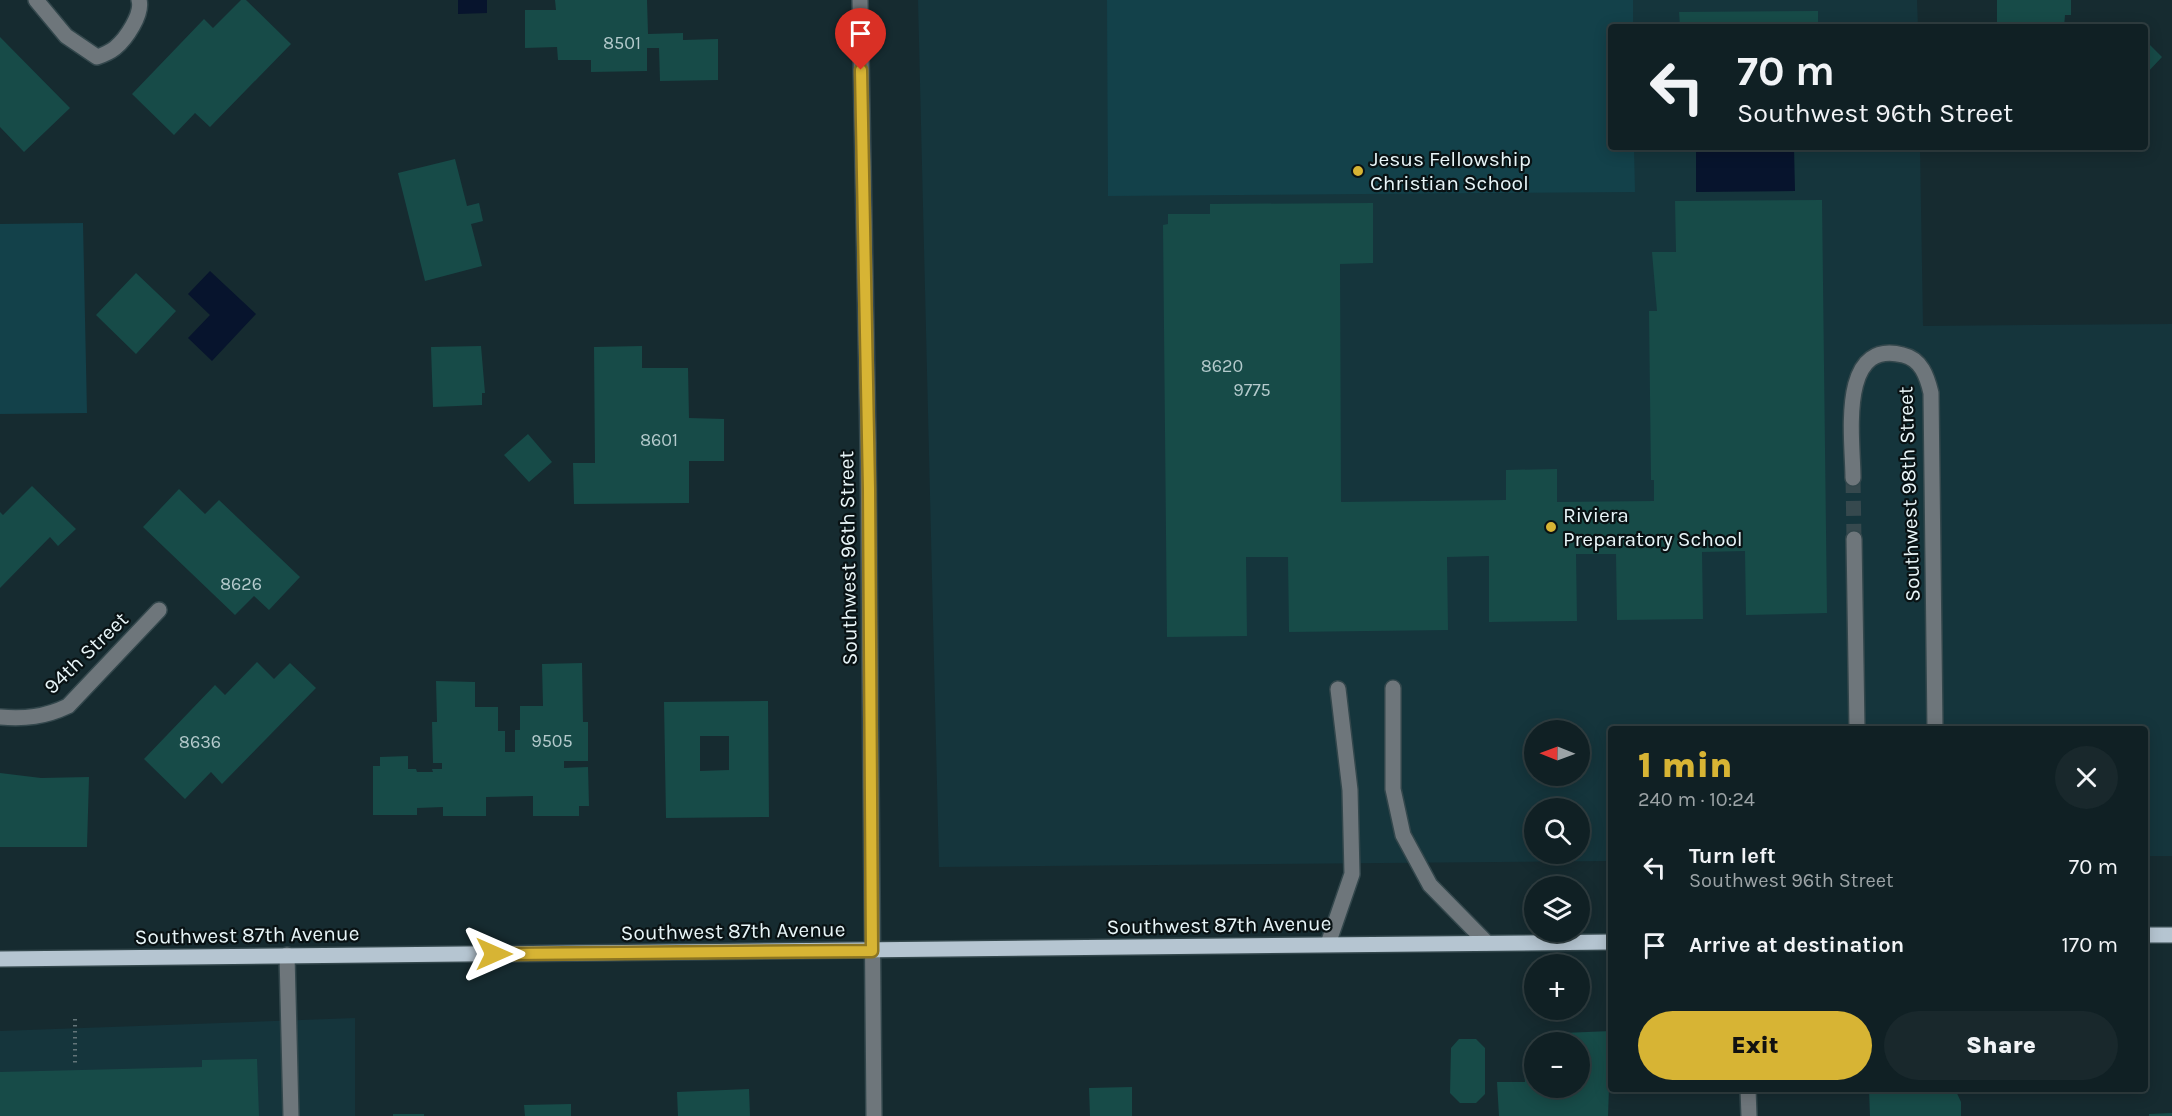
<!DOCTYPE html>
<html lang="en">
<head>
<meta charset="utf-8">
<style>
	:root { --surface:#102024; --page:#19282c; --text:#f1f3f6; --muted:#9ca3a6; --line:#303e41; --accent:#d7b434 }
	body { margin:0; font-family:Karla,sans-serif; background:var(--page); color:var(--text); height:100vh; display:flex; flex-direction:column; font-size:22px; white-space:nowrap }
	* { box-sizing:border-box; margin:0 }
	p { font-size:20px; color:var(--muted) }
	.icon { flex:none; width:33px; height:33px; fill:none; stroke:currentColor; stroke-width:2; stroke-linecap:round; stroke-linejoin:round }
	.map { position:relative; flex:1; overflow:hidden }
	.drawer { position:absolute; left:1608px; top:726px; width:540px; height:366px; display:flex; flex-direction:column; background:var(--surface); border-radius:6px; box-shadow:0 3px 15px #0003,0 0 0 2px var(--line) }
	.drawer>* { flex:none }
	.banner { position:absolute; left:1608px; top:24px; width:540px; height:126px; border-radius:6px; box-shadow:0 3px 15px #0003,0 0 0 2px var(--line); background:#102024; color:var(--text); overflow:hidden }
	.needle { width:39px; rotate:271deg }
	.controls { position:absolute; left:1524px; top:720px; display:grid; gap:12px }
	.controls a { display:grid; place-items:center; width:66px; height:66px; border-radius:50%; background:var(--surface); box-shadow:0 3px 15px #0003,0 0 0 2px var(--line); font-size:30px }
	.pin { position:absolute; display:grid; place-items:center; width:51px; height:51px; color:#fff; margin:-62px -26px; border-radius:50% 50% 50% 0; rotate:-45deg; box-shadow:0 0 6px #0007 }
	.pin .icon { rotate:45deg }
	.me { position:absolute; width:66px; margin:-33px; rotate:90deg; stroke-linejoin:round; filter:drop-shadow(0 0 4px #0008) }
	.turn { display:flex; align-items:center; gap:21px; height:126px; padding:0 30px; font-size:27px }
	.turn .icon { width:78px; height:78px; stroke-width:2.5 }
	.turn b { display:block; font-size:42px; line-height:51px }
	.round { display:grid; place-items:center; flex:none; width:63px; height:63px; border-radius:32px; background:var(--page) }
	.overview { display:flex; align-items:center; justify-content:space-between; height:102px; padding:0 30px }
	h1 { font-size:36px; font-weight:800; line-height:45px; color:var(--accent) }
	.primary-button { display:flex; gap:12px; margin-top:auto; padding:12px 30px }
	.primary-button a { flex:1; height:69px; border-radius:36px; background:var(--accent); color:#111; font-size:24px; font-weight:800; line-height:69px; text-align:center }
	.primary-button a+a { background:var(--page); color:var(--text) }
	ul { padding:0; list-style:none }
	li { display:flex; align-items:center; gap:18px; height:78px; padding:0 30px }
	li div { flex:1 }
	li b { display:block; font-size:22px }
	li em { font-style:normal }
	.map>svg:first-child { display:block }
	.built { fill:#15353c; fill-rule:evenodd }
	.green { fill:#13414a }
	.water { fill:#07142d }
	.building { fill:#174b48; fill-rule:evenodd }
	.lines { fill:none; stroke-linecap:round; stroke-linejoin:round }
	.minor-tunnel { stroke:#36494e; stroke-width:15; stroke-dasharray:15 8; stroke-linecap:butt }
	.minor-casing { stroke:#33474c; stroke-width:18 }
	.major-casing { stroke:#33474c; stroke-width:18 }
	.path { stroke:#637579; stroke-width:4; stroke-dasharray:1.5 4.5; stroke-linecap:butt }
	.minor { stroke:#6e767b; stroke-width:15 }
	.major { stroke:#b5c5d1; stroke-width:15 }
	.route-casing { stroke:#8c7522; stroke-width:15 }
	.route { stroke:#d7b434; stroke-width:10 }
	.poi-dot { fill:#d7b434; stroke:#091214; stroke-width:2 }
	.labels { text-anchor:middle; stroke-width:4.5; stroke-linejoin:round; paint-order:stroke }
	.number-label { font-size:18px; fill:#b4cacc }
	.poi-label { font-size:21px; fill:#e8f5f8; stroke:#091214; text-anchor:start }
	.street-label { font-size:21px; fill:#e8f5f8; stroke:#091214 }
</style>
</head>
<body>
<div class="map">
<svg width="2172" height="1116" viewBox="0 0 2172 1116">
	<rect width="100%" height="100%" fill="#162b30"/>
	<!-- built -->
	<path class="built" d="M918,0H1917L1918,27H1611V147H1920L1923,326L2172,324V856H2145V729H1611V861L939,867ZM1534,730H1580V776H1534ZM1534,808H1580V854H1534Z
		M355,1018V1116H0V1031Z"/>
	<!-- green -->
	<path class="green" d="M1107,0H1633V27H1611V147H1634L1635,192L1108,196Z
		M83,223L87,413L0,414V224Z"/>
	<!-- water -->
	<path class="water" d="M458,0H487V13L458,14Z
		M1696,147H1794L1795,191L1696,192Z
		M210,271L256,314L212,361L188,338L210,315L188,294Z"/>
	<!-- building -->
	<path class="building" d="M241,0H246L291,44L210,127L195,113L174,135L132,94L204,19L213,28Z
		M555,0H647L648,34L683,33V40L718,39V80L660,81L659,48H647V71L591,72V60H558L557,47L525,48V10H556Z
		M1997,0H2071V15H2065L2064,27L1997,26Z
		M1818,11V27H1680L1679,12Z
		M0,37L70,108L24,152L0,127Z
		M2145,40L2162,57L2145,75Z
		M455,159L467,206L479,203L483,221L471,224L482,266L425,281L398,173Z
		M1822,200L1827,613L1746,615L1745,551L1702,552L1703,619L1617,620L1616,554H1576L1577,621L1489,622V556L1447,557L1448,630L1289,632L1288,557H1246L1247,636L1167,637L1163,225L1168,224V214H1210V204L1373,203V263L1340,264L1341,502L1506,500V470L1557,469V502L1654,501V480H1651L1649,311H1657L1652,252H1676L1675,201Z
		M136,273L176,311L136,354L96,315Z
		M481,346L485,393H482V405L433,407L431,347Z
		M642,346V368H688L689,418L724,419V461H689V503L574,504L573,463H595L594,347Z
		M528,434L552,462L529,482L504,455Z
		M32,486L76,529L58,546L50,537L0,588V512L3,515Z
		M179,489L205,514L219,500L300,577L269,610L254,596L235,615L143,527Z
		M257,662L274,679L290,663L316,688L222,784L211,772L185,799L144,759L215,685L225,695Z
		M582,663L583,722H588V761H564V768L588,767L589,806H579V816H533V796L486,797V816H443V807L417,808V815H373V766H380V757L408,756V769H416L417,772H433L432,769H442V763H433L432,722H437L436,681L475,682V707H498V731H505V752H515V730H520V706H543L542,664Z
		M768,701L769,817L666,818L664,702ZM700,736H729V770L700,771Z
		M0,773L41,778L89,777L87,847H0Z
		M1611,1031L1608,1116H1499L1497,1082H1525L1524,1071L1534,1070V1088H1580V1042H1563V1033Z
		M1459,1039H1476L1485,1048V1094L1476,1103H1460L1450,1093L1451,1048Z
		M257,1059L259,1116H0V1072L202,1067V1060Z
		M1132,1087V1116H1090L1089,1088Z
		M749,1089L750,1116H678L677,1092Z
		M1869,1089H1955L1961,1102V1116H1870Z
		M571,1104V1116H525L524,1105Z
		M2172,1113V1116H2149V1114Z
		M393,1114H424V1116H393Z"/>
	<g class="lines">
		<!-- minor-tunnel -->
		<path class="minor-tunnel" d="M1853,478L1854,539"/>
		<!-- minor casing -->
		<g class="minor-casing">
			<path id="minor" d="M36,0L66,36L97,57C103,55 110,52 115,48C126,39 143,14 139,0
				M860,0L868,443L874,1116
				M1853,478C1853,441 1837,338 1903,355C1921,359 1927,376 1931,393L1935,729
				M1854,539L1857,729
				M1393,688V789L1403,835L1430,885L1487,943
				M0,717C25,719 45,717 68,706L159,610
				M1328,944L1352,874L1350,790L1338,689
				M287,955L291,1116
				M1748,1089L1749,1116"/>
		</g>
		<!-- major casing -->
		<g class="major-casing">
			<path id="major" d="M2145,935H2172
				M0,959L1611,942"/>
		</g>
		<!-- path -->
		<path class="path" d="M75,1019V1067"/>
		<!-- minor -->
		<use href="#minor" class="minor"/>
		<!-- major -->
		<use href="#major" class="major"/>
	</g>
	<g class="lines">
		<!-- route casing -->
		<g class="route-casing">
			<path id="route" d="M494,954L872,951L869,489L861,70"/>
		</g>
		<!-- route -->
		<use href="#route" class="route"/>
	</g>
	<!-- markers -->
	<g class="poi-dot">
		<circle cx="1358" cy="171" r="6"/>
		<circle cx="1551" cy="527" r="6"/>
	</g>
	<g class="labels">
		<!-- number labels -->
		<g class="number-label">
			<text x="622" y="49">8501</text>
			<text x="1222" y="372">8620</text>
			<text x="1252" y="396">9775</text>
			<text x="659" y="446">8601</text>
			<text x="241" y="590">8626</text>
			<text x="552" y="747">9505</text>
			<text x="200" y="748">8636</text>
		</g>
		<!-- poi labels -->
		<g class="poi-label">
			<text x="1370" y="166">Jesus Fellowship<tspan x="1370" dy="24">Christian School</tspan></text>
			<text x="1563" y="522">Riviera<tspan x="1563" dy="24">Preparatory School</tspan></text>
		</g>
		<!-- street labels -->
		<g class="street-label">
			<text transform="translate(1909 494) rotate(-92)" y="7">Southwest 98th Street</text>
			<text transform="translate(848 558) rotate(-91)" y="7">Southwest 96th Street</text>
			<text transform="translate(86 653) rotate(-44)" y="7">94th Street</text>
			<text transform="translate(1219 925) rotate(-1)" y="7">Southwest 87th Avenue</text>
			<text transform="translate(733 931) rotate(-1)" y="7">Southwest 87th Avenue</text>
			<text transform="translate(247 935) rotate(-1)" y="7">Southwest 87th Avenue</text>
		</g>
	</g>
</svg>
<div class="controls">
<a><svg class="needle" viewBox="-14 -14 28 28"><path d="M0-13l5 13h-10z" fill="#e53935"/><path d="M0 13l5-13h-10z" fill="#9ca3a6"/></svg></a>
<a><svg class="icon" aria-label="search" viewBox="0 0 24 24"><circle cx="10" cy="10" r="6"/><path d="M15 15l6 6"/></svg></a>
<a><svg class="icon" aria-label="layers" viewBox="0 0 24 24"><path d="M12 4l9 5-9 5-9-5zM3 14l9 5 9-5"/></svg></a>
<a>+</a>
<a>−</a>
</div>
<div class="pin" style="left:861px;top:70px;background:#d93025"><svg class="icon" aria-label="arrive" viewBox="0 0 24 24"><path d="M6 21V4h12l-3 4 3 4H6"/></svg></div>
<svg class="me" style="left:494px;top:954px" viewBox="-20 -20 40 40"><path d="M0-17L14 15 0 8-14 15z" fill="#d7b434" stroke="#fff" stroke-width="4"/></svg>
<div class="banner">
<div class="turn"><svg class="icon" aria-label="left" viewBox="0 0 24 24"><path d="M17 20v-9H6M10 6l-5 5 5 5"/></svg><div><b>70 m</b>Southwest 96th Street</div></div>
</div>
<section class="drawer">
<div class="overview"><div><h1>1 min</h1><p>240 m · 10:24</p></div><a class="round"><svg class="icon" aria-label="close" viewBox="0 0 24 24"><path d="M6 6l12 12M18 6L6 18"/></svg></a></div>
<ul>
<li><svg class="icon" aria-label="left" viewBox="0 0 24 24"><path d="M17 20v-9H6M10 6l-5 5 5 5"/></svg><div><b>Turn left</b><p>Southwest 96th Street</p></div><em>70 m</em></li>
<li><svg class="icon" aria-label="arrive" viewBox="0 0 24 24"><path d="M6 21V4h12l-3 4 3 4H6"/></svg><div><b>Arrive at destination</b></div><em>170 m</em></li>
</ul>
<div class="primary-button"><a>Exit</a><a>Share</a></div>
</section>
</div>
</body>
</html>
